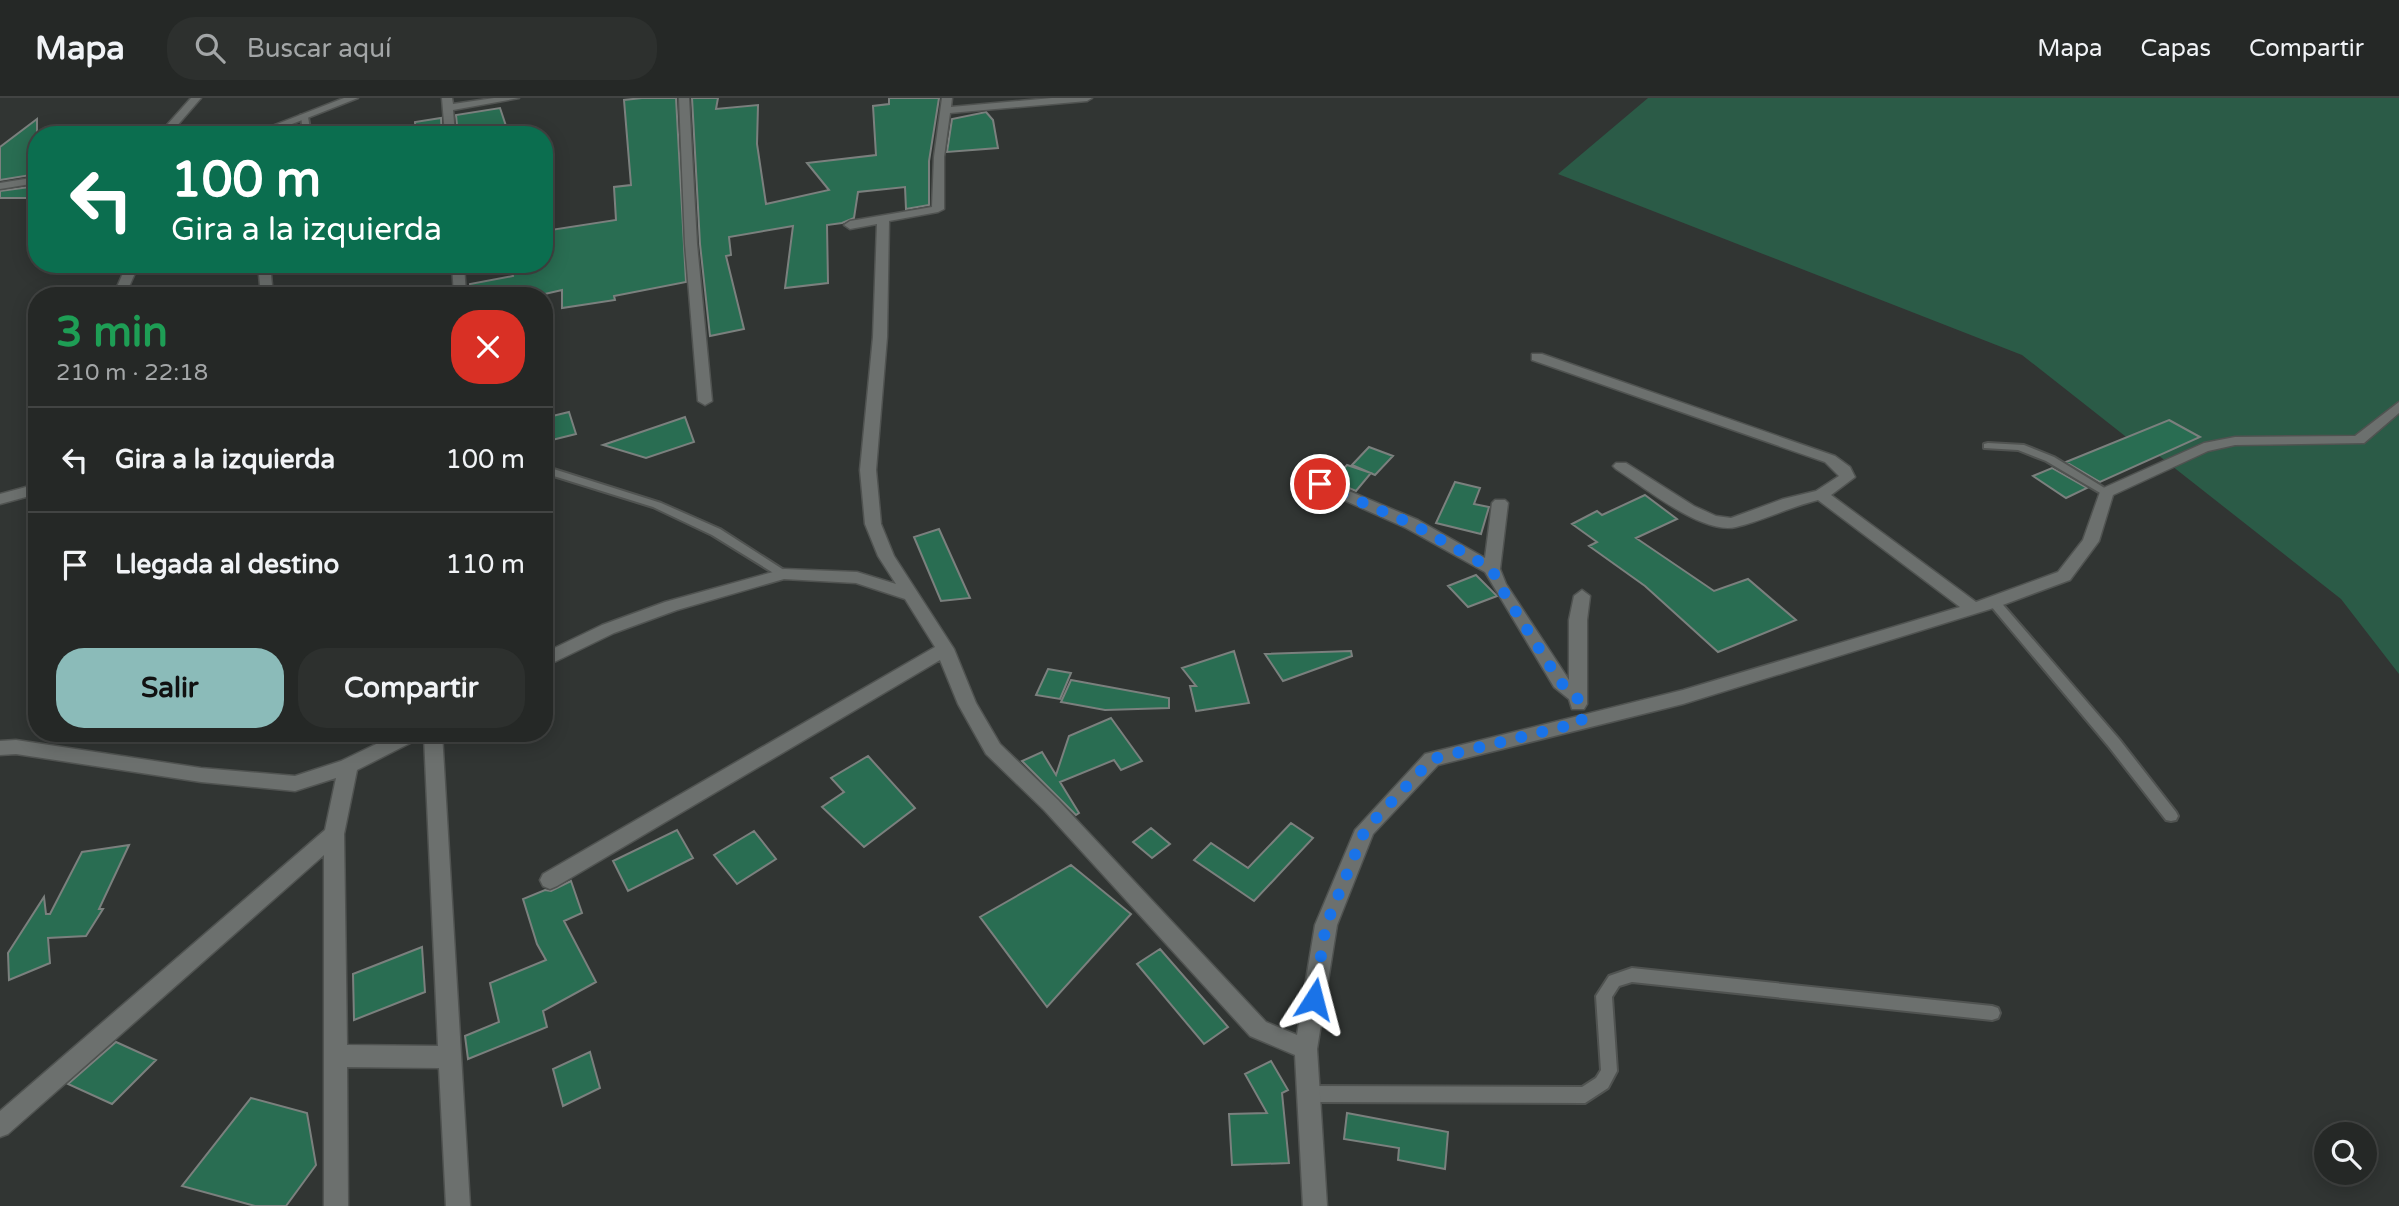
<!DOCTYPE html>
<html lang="es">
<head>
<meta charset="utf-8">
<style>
	:root { --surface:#252826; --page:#2d302e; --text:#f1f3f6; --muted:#a3a6a7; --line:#424443; --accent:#8bbbb9 }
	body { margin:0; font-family:"Varela Round",sans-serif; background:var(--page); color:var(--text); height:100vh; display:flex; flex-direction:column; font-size:26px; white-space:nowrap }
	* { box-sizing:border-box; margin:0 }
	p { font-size:23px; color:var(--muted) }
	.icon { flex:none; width:38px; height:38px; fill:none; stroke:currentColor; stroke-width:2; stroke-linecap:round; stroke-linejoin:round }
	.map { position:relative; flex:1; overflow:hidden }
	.details { position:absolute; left:28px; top:189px; width:525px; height:455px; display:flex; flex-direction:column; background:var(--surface); border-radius:28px; box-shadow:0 4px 18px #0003,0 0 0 2px var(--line) }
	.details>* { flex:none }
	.banner { position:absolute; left:28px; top:28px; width:525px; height:147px; border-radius:28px; box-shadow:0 4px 18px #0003,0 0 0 2px var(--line); background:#0b6e4f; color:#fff; overflow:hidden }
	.fabs { position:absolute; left:2314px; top:1024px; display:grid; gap:14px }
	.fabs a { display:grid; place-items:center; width:63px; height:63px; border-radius:50%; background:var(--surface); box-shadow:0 4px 18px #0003,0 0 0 2px var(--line); font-size:35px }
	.pin { position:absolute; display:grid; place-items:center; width:60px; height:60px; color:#fff; margin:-30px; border:4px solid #fff; border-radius:50%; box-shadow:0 2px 7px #0007 }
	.me { position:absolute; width:77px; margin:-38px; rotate:9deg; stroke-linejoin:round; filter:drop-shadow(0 0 5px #0008) }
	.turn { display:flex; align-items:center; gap:24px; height:147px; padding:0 28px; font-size:32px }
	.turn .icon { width:91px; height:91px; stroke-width:2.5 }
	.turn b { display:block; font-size:49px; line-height:60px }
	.round { display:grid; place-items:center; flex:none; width:74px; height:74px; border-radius:28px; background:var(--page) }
	.headline { display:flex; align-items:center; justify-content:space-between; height:119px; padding:0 28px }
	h1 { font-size:42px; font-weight:700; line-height:52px; color:#1e9e55 }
	.button { display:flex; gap:14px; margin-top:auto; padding:14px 28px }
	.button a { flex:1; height:80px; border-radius:28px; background:var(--accent); color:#111; font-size:28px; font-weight:700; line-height:80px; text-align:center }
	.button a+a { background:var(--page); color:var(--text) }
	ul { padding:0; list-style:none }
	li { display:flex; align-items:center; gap:21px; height:105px; padding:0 28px; border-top:2px solid var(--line) }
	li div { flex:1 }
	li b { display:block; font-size:26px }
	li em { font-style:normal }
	header { display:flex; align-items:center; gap:42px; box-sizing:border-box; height:98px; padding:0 35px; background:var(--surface); border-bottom:2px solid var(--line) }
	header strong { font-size:33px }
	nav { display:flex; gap:38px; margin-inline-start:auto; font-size:24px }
	.search { width:490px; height:63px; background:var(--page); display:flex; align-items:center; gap:18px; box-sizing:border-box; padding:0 24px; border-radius:28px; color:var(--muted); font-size:26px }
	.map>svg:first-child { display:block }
	.green { fill:#2b5b47 }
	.building { fill:#296d52; stroke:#7b807e; stroke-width:2 }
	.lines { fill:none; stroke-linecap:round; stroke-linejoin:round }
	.service-casing { stroke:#505351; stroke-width:4 }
	.minor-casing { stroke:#505351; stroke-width:3 }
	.tertiary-casing { stroke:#505351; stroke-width:3 }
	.service { fill:#6c706e; fill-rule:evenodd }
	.minor { fill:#6c706e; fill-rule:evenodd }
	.tertiary { fill:#6c706e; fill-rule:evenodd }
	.route { stroke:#1a73e8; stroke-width:12; stroke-dasharray:0 21.6 }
</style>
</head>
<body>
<header>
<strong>Mapa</strong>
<div class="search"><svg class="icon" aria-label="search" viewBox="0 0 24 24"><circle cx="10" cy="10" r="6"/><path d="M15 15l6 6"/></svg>Buscar aquí</div>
<nav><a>Mapa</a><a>Capas</a><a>Compartir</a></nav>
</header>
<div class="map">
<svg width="2399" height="1108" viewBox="0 0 2399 1108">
	<rect width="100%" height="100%" fill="#313533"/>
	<!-- green -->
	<path class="green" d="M1648,0H2399V576L2341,501L2158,357L2125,338L2022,257L1558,76Z"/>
	<!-- building -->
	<path class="building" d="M642,0H676L686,184L614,198L615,202L562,210V192L536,198H471L470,186L513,178L511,166H544V133L616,122L614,89L631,87L624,2Z
		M692,0H718L716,11L758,7L757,46L766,106L829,92L807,65L876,57L873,8L889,6V0H939L929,63V107L906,111L905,89L858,94L854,120L842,125L827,127L828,185L785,190L793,128L729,139L731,157L726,158L744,231L710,238L700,146Z
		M500,10L509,37H458L456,17Z
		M986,14L993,22L998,50L947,54L952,21Z
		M441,20L442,37H416L415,24Z
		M37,21V76L0,82V49Z
		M37,88V93L30,100H0V93Z
		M569,314L576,336L544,344V320Z
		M685,319L694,344L646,360L603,347Z
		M2169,322L2200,339L2100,384L2066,364Z
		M1369,349L1393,358L1375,377L1352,367Z
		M1347,367L1371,375L1356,393L1332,383Z
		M2052,370L2087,390L2066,400L2033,378Z
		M1455,384L1480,390L1474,406L1489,409L1481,436L1436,425Z
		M1645,397L1677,421L1636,440L1714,493L1748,481L1796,522L1718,554L1645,488L1589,448L1597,444L1572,426L1597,413L1602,417Z
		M939,431L970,500L941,503L914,439Z
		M1476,477L1497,498L1468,509L1448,488Z
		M1234,553L1249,605L1196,613L1190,588H1196L1182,570Z
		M1351,553L1352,558L1283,583L1265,556Z
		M1048,571L1071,575L1060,601L1036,597Z
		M1071,582L1169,600V610L1105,612L1061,604Z
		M1111,620L1142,663L1121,672L1114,662L1060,684L1079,715L1076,717L1022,663L1042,654L1056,677L1069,638Z
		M868,658L915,710L864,749L822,709L844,694L831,680Z
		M1291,725L1313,740L1254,803L1194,762L1211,745L1248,770Z
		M1151,730L1170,746L1152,760L1133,744Z
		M677,732L693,760L628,793L613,763Z
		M754,733L776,761L737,786L714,757Z
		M129,747L99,811H103L86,838L48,840L50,865L9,882L8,855L44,799L46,816H50L82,754Z
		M1071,767L1131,816L1047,909L980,819Z
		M571,783L582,815L564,823L596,884L543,913L547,929L468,961L465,938L499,924L490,885L546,862L537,846L523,801L545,792L551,793Z
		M422,849L425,894L354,922L353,876Z
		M1160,851L1228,929L1204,946L1137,866Z
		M116,944L156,962L112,1006L68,986Z
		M590,954L600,990L563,1008L553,971Z
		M1271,963L1288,992L1282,995L1289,1065L1232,1067L1229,1016L1267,1015L1245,976Z
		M251,1000L307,1015L316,1067L286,1108H255L182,1088Z
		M1347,1015L1448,1034L1445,1071L1398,1062L1399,1050L1344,1041Z"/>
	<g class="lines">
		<!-- service casing -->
		<g class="service-casing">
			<path id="service" d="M301,17L308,19L311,37H303Z
				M1988,345L2024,347L2054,359L2111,394L2106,397L2102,396L2046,363L2018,352L1984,350V346Z
				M544,368L661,405L720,431L790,476L784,480L780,479L712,437L653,409L544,375Z
				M1994,500L1998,501L2119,641L2176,714L2178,718L2176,722L2171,723L2166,722L2109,649L1990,507L1988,504L1990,501Z
				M1632,870L1992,908L1998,910L2000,915L1998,920L1992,922L1632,884L1619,888L1612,899L1617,973L1608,990L1585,1005L1310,1004L1304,1001L1302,996L1304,991L1310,988L1582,989L1596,980L1601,972L1596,898L1609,878Z"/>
		</g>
		<!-- minor casing -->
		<g class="minor-casing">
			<path id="minor" d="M191,0H201L169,37H158Z
				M442,0H452L453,6L494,0H519L453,12L455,37H445Z
				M679,0H689L697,146L712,303L705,307L698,303L685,146Z
				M942,0H952L951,9L1052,0H1092L1087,3L950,15L944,59V111L938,114L889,123L887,239L876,372L881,426L894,458L954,551L976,605L1000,646L1058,702L1266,924L1297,937L1315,827L1355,732L1425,656L1683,592L1960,509L1818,402C1790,409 1764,422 1736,429C1702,437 1644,389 1616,371L1613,368L1616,365H1626L1694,408L1716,418L1731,420L1783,401L1816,393L1839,378L1825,364L1532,262V256H1542L1835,358L1850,369L1855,379L1831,397L1976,504L2058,474L2083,442L2101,391L2204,345L2235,339L2355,338L2399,304V315L2364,345L2235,347L2208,353L2113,397L2099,443L2070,482L2000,508L1683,606L1438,667L1373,736L1337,827L1317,951L1327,1108H1303L1295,957L1250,938L1044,712L986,656L958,606L940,562L557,788L550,791L543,788L540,782L543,776L935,549L905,501L856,485L784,481L677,512L614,535L544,569V555L602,527L665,504L784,471L857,474L896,486L878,458L865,426L860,372L873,239L877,126L850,131L844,127L850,123L932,109L934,59Z
				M127,166H139L125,198H113Z
				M258,166H270L273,198H261Z
				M452,166H464L466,198H454Z
				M1320,381L1418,422L1485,460L1492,405L1495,402H1505L1508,405L1500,471L1506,486L1569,582V522L1574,498L1582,492L1590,498L1587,522V606L1584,611H1572L1569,601L1554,589L1485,474L1406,430L1315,389L1312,386Z
				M37,386V396L0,406V396Z
				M399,635H442L470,1108H446L439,970L347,969L348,1108H324V757L8,1036L0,1039V1013L325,732L336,680L295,693L201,684L16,656L0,657V643L16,642L201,670L295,678L341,663ZM424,638L438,948L347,947L344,736L357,672Z"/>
		</g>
		<!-- tertiary casing -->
		<g class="tertiary-casing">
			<path id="tertiary" d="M344,0H358L264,37H249Z
				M37,79V85L0,91V85Z"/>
		</g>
		<!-- service -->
		<use href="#service" class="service"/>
		<!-- minor -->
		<use href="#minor" class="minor"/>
		<!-- tertiary -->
		<use href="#tertiary" class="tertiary"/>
	</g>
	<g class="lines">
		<!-- route -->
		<path class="route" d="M1314,901L1326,827L1365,732L1432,661L1582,624L1577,598L1560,584L1498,485L1492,471L1452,448L1412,426L1320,386"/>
	</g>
</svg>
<div class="fabs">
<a><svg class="icon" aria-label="search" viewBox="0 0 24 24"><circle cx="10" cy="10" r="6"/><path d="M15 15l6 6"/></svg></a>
</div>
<div class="pin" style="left:1320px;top:386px;background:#d93025"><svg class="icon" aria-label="arrive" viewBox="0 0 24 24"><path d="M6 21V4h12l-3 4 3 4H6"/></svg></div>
<svg class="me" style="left:1314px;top:901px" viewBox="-20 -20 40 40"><path d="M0-17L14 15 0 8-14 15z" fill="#1a73e8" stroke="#fff" stroke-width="4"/></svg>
<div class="banner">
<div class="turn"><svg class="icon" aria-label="left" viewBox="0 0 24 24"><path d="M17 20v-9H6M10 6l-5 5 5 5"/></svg><div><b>100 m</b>Gira a la izquierda</div></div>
</div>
<section class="details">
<div class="headline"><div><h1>3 min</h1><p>210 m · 22:18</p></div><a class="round" style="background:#d93025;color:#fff"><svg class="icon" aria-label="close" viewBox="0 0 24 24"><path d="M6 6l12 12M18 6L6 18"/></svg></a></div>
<ul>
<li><svg class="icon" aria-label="left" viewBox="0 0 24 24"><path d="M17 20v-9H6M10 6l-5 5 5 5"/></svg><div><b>Gira a la izquierda</b></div><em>100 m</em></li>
<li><svg class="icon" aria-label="arrive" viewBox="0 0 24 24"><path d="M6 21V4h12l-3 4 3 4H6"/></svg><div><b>Llegada al destino</b></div><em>110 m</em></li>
</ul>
<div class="button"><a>Salir</a><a>Compartir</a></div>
</section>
</div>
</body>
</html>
